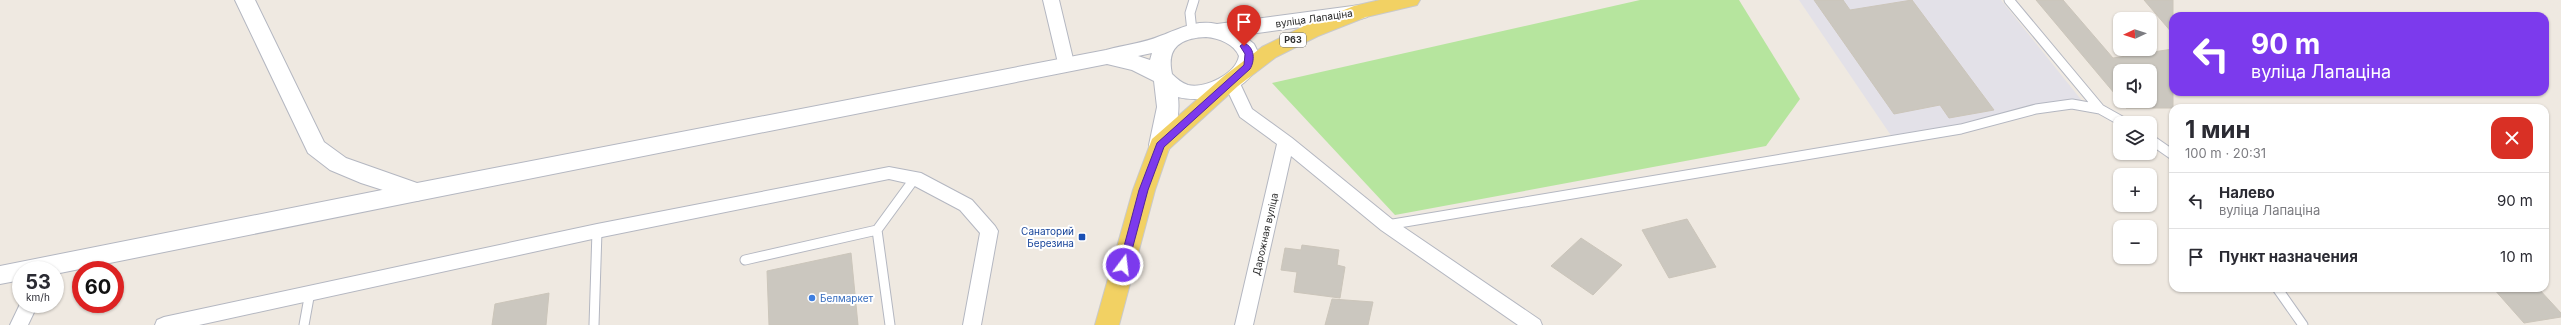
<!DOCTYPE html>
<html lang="ru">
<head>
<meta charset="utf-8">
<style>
	:root { --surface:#fff; --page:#f7f7f7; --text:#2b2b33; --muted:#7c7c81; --line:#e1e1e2 }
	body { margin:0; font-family:Inter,sans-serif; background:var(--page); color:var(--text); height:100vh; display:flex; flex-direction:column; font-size:15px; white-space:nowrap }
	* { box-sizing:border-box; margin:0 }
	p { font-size:13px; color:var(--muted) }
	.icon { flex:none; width:22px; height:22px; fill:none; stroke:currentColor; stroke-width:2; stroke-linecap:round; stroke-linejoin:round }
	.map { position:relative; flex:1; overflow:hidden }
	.details { position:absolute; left:2169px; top:104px; width:380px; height:188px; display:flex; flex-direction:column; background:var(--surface); border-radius:12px; box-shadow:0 1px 3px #0004 }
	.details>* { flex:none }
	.hud { position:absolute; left:2169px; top:12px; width:380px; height:84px; border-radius:12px; box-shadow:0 1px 3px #0004; background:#7c3aed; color:#fff; overflow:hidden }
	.needle { width:26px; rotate:266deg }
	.controls { position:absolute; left:2113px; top:12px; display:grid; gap:8px }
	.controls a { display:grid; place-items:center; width:44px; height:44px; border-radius:8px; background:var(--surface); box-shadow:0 1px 3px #0004; font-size:20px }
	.speed { position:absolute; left:12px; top:261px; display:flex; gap:8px; font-size:20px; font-weight:700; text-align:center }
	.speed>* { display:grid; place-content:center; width:52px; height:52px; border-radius:50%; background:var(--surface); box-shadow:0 1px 3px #0004; line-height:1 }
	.speed small { font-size:10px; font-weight:400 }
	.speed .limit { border:6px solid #d22; background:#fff; color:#111 }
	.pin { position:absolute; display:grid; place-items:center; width:34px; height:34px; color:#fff; margin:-41px -17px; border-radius:50% 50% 50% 0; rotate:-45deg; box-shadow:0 0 4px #0007 }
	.pin .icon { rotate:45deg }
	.me { position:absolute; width:44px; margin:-22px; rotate:15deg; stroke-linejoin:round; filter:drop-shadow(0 0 3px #0008) }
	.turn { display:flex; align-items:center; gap:14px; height:84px; padding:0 16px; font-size:18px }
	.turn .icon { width:52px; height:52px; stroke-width:2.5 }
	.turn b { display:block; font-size:28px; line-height:34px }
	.round { display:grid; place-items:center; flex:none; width:42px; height:42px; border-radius:12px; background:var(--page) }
	.summary { display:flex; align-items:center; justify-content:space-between; height:68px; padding:0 16px }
	h1 { font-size:24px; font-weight:700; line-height:30px }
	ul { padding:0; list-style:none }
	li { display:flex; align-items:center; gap:12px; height:56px; padding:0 16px; border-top:1px solid var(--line) }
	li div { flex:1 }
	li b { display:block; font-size:15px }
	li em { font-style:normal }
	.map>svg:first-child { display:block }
	.industrial { fill:#e3e1e8 }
	.green { fill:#b6e59e }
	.building { fill:#cbc7bf; stroke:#cbc5ba }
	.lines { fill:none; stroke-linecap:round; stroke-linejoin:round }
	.service-casing { stroke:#b4b7c1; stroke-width:11 }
	.minor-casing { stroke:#b4b7c1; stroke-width:2 }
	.tertiary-casing { stroke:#b4b7c1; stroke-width:2 }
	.secondary-casing { stroke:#b4b7c1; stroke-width:2 }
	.primary-casing { stroke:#c9c9c9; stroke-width:2 }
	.service { stroke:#fff; stroke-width:9 }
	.minor { fill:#fff; fill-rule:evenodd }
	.tertiary { fill:#fff; fill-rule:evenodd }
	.secondary { fill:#fff; fill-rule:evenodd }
	.primary { fill:#f2d163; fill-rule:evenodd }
	.route { fill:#7c3aed; stroke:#51269a }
	.transit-dot { fill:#1a4fb4; stroke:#fff; stroke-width:1.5 }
	.shop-dot { fill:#3f7fe0; stroke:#fff; stroke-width:1.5 }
	.labels { text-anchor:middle; stroke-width:4; stroke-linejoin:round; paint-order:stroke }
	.shield { fill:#fff; stroke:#6d6d6d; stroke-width:1 }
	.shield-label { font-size:9px; font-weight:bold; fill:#2e2e2e }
	.street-label { font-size:10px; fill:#2e2e2e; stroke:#fff }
	.transit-label { font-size:10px; fill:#164399; stroke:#fff; text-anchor:end }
	.shop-label { font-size:10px; fill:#366cbe; stroke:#fff; text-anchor:start }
</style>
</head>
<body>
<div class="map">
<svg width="2561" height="325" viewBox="0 0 2561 325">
	<rect width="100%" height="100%" fill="#efe9e1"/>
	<!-- industrial -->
	<path class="industrial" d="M1799,0H2001L2083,102L1892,137Z"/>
	<!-- green -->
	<path class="green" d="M1640,0H1739L1800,99L1766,146L1395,215L1272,83Z"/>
	<!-- building -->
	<path class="building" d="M1814,0H1843L1850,10L1912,0L1994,110L1949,118L1940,105L1894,114Z
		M2036,0H2063L2113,58L2173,49V108H2126L2121,101H2150V71H2120V100Z
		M2144,0H2173V34Z
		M1687,219L1716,267L1669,278L1642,230Z
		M1581,238L1622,265L1593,295L1551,266Z
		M1302,245L1339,250L1337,265L1345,267L1340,298L1294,292L1297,272L1281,270L1285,248L1301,250Z
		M851,253L858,325H769L767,271Z
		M2493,288H2538L2561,313V317L2524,323Z
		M549,293L546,325H492L495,304Z
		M1332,299L1373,302L1368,325H1325Z"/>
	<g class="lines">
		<!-- service casing -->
		<g class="service-casing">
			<path id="service" d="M2009,0L2100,109L2125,123
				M1192,31L1190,13L1194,0
				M2150,139L2173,155
				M1387,225L1961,129L2036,109L2072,104L2100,109
				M877,230L890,325
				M745,260L877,230L915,178
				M2277,288L2303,325
				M304,325L310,292
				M594,325L597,231"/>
		</g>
		<!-- minor casing -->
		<g class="minor-casing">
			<path id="minor" d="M1043,0H1059L1074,63L1072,67H1060L1058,63Z
				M1231,75L1237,77L1252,109L1292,138L1393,220L1540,320L1542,325H1518L1381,230L1291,156L1253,325H1235L1277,144L1240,117L1223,81L1225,77Z
				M889,167L921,173L972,200L995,226L998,231L981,325H963L980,233L960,210L911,184L889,179L597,238L199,325H155L157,320L164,317L597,224Z
				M21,302V304H38L28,325H10Z"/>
		</g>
		<!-- tertiary casing -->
		<g class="tertiary-casing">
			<path id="tertiary" d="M417,183L425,186L428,192L425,198L417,201L55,274V270H21V280L0,284V266Z"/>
		</g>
		<!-- secondary casing -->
		<g class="secondary-casing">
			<path id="secondary" d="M235,0H255L324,142L346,158L417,183L1106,50C1124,45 1144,43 1160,36C1179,29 1196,19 1217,24L1360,5L1367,7L1370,12L1367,17L1360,19L1243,35L1254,44L1260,56C1255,90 1207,105 1178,97C1180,113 1176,136 1168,151L1160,153L1152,151L1149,145L1157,107L1154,81L1132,70L1107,64L417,201L361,183L330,170L308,153ZM1206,37C1219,38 1234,44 1239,56C1236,74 1205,89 1188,85C1182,83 1177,79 1172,74C1166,47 1181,38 1206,37ZM1152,53L1150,60L1138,56Z"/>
		</g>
		<!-- primary casing -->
		<g class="primary-casing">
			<path id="primary" d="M1380,0H1420L1417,5L1366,17L1318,36L1276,57L1238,86L1169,149L1155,190L1119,325H1095L1133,190L1152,139L1224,76L1262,47L1304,26L1354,6Z"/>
		</g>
		<!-- service -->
		<use href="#service" class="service"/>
		<!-- minor -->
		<use href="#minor" class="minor"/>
		<!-- tertiary -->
		<use href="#tertiary" class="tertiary"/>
		<!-- secondary -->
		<use href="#secondary" class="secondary"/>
		<!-- primary -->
		<use href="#primary" class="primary"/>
	</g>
	<!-- route -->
	<path class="route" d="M1244,43C1255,47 1255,61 1250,69L1164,147L1148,190L1128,265L1127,268H1120L1119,265L1139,190L1157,143L1244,65L1245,54L1240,46Z"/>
	<!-- markers -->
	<rect class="transit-dot" x="1078" y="233" width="8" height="8" rx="2"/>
	<circle class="shop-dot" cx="812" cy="298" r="4"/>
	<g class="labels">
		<!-- shield labels -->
		<rect class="shield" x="1280" y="33" width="26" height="14" rx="3"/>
		<g class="shield-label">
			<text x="1293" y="43">Р63</text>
		</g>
		<!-- street labels -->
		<g class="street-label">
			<text transform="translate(1314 18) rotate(-8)" y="4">вуліца Лапаціна</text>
			<text transform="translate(1265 234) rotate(-77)" y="4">Дарожная вуліца</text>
		</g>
		<!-- transit labels -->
		<g class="transit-label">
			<text x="1074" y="235">Санаторий<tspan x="1074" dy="12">Березина</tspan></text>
		</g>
		<!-- shop labels -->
		<g class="shop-label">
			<text x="820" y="302">Белмаркет</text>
		</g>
	</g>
</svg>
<div class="controls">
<a><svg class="needle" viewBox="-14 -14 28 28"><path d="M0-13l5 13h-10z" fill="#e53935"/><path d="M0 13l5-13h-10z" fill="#7c7c81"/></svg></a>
<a><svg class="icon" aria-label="sound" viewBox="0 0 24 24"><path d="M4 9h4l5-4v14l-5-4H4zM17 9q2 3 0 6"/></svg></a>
<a><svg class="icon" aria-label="layers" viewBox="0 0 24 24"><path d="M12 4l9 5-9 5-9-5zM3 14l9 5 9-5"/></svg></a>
<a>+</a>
<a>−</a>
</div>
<div class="speed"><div>53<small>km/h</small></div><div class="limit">60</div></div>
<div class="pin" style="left:1244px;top:46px;background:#d93025"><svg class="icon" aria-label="arrive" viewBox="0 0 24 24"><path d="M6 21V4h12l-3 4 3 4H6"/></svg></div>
<svg class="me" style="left:1123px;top:265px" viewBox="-20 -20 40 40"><circle r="17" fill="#7c3aed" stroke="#fff" stroke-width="3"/><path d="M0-11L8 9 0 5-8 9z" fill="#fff"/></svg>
<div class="hud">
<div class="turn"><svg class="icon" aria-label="left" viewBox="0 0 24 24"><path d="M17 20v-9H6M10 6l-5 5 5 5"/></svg><div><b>90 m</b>вуліца Лапаціна</div></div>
</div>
<section class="details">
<div class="summary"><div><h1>1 мин</h1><p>100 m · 20:31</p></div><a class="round" style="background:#d93025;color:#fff"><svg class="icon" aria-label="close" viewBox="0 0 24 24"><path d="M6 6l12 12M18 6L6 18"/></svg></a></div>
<ul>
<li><svg class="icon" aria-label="left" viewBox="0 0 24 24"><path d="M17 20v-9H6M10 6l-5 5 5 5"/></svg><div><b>Налево</b><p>вуліца Лапаціна</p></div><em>90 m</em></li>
<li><svg class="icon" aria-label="arrive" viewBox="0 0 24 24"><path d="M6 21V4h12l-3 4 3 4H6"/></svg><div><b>Пункт назначения</b></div><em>10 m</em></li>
</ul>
</section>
</div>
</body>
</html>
